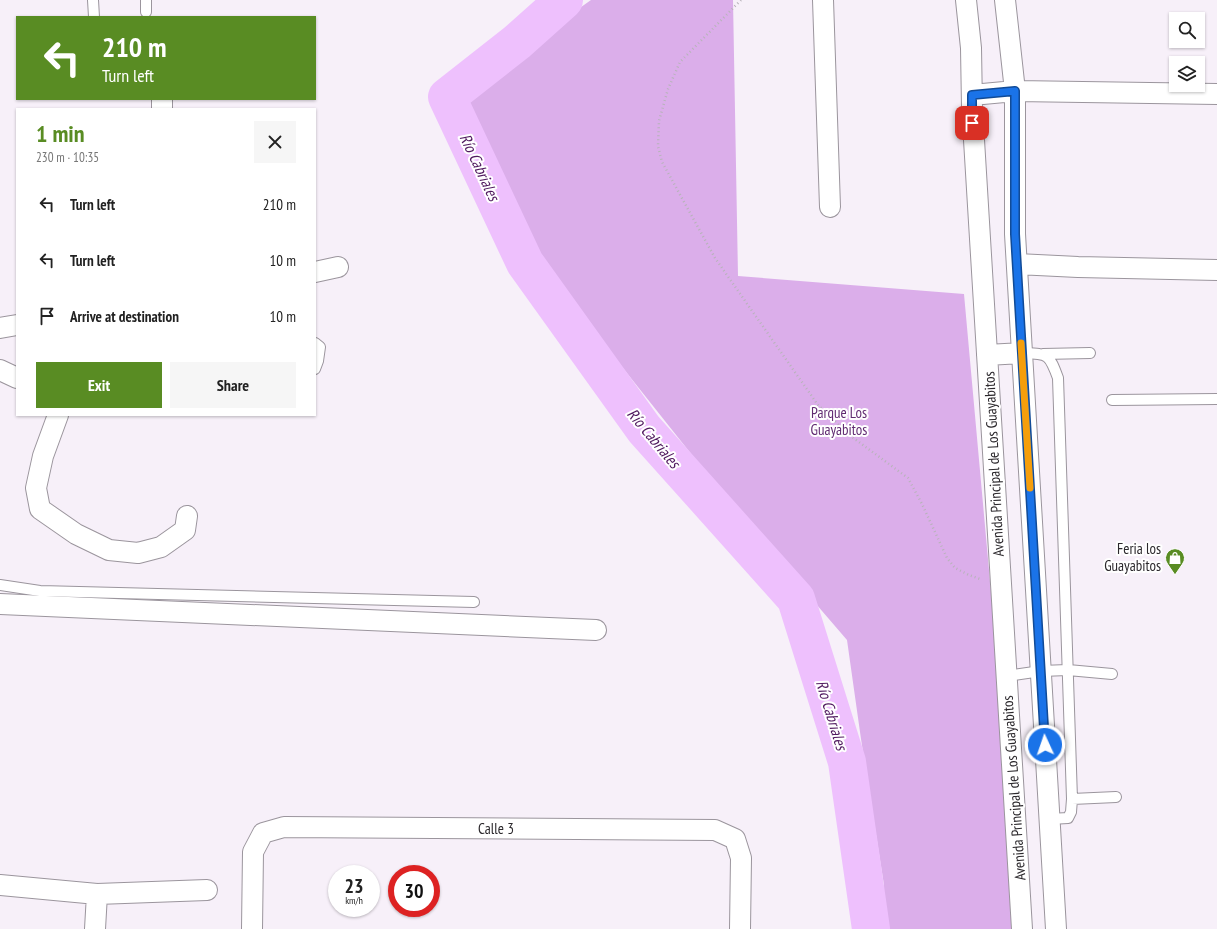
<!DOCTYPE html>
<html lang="en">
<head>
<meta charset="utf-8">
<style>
	:root { --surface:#fff; --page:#f6f6f6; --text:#222; --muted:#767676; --accent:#598c23 }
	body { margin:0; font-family:"PT Sans Narrow",sans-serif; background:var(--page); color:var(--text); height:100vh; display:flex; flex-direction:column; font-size:15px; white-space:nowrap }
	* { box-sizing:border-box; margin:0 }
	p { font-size:13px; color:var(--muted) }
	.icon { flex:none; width:22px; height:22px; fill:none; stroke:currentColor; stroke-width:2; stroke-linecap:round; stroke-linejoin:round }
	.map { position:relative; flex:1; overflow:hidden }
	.drawer { position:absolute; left:16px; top:108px; width:300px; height:308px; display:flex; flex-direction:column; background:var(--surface); border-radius:0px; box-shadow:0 1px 3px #0004 }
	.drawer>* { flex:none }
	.banner { position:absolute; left:16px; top:16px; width:300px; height:84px; border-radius:0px; box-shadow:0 1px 3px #0004; background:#598c23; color:#fff; overflow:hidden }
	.tools { position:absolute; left:1169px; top:12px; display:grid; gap:8px }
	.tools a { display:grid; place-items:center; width:36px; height:36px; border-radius:0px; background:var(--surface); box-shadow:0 1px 3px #0004; font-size:20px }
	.speed { position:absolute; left:328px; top:865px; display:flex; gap:8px; font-size:20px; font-weight:700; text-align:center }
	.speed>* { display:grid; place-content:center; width:52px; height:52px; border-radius:50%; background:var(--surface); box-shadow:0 1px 3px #0004; line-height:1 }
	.speed small { font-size:10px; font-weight:400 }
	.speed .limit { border:6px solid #d22; background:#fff; color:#111 }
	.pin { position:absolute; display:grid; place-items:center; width:34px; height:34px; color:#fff; margin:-17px; border-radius:8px; box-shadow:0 2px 6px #0006 }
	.me { position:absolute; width:44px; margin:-22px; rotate:357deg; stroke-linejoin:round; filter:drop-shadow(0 0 3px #0008) }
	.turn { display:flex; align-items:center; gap:14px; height:84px; padding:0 20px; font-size:18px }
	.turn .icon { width:52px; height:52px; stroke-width:2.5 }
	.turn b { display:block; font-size:28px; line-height:34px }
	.round { display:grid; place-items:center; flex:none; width:42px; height:42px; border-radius:0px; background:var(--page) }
	.headline { display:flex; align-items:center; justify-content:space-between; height:68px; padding:0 20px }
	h1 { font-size:24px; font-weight:700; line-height:30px; color:var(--accent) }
	.cta { display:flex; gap:8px; margin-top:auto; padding:8px 20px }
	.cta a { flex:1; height:46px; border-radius:0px; background:var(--accent); color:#fff; font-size:16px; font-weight:700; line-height:46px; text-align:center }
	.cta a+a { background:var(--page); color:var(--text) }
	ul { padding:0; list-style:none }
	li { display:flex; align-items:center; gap:12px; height:56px; padding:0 20px }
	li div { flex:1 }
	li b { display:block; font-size:15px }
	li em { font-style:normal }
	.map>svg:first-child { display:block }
	.forest { fill:#dbaeea }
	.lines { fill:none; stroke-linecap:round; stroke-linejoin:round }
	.river { stroke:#eec0fd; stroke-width:38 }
	.service-casing { stroke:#9b959d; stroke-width:12 }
	.minor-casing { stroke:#9b959d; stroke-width:22 }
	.path { stroke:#b8b3ba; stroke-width:2.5; stroke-dasharray:1 3; stroke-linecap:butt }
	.service { stroke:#fff; stroke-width:10 }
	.minor { stroke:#fff; stroke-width:20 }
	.route-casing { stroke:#114b97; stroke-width:10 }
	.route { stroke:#1a73e8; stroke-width:7 }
	.slow { stroke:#f59e0b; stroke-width:7 }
	.labels { text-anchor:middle; stroke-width:4; stroke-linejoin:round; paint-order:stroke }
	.park-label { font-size:15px; fill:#612b72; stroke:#fff }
	.street-label { font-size:15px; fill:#2b282c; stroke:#fff }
	.poi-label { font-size:15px; fill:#2b282c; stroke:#fff; text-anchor:end }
	.water-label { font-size:16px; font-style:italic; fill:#50195f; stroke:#fff }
</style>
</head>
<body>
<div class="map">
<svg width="1217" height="929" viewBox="0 0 1217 929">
	<rect width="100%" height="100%" fill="#f7f0f9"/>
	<!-- forest -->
	<path class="forest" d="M591,0H733L738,276L964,294L1004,736L1014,929H870L884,885L861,739L847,640L742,518L553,280L460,93Z"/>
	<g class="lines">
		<!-- river -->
		<path class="river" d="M564,0L517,42L447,97L525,263L644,429L796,599L847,762L871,929"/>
		<!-- service casing -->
		<g class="service-casing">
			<path id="service" d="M93,0L94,17
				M146,0V12
				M315,343L320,347L318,361L315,369
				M1022,353C1048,354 1049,353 1058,378L1072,799L1071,812L1068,818L1050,819
				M1043,354L1090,353
				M1112,400L1217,399
				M0,585L40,591L474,602
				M1007,676L1041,671L1068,670L1112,674
				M1072,799L1116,797"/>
		</g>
		<!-- minor casing -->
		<g class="minor-casing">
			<path id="minor" d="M823,0L830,207
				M966,0L971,48L972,107L1022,929
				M1005,0L1015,91V234L1056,929
				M972,95L1015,91L1217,94
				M162,109V99
				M1017,264L1078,267L1217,270
				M315,272L338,267
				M0,328L17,325
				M987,355L1022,353
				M0,370L17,378
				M58,415L43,456L36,488L40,509L76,534L109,550L138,553L161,547L185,530L187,516
				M0,604L596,630
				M0,885L97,894L207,890
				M95,929L97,894
				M252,929L253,852L263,833L284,827L715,830L735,839L741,858L740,929"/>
		</g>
		<!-- path -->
		<path class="path" d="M741,0L680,62L668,89L659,121L658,146L662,162L715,258L818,405L848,434L908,478L922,504L947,558L955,568L969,575L980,579"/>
		<!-- service -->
		<use href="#service" class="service"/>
		<!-- minor -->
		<use href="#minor" class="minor"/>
	</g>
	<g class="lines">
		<!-- route casing -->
		<g class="route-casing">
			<path id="route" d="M972,123V95L1015,91V234L1045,745"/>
		</g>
		<!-- route -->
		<use href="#route" class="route"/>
		<!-- slow -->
		<path class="slow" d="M1021,343L1030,488"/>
	</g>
	<!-- icons -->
	<defs>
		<g id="shop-pin" transform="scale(1)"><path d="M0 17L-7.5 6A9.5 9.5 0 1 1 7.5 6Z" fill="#598c23" stroke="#fff"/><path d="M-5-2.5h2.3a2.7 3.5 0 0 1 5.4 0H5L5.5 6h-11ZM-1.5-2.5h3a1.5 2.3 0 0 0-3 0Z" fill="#fff"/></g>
	</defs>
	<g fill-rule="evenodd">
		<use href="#shop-pin" x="1175" y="558"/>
	</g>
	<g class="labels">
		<!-- park labels -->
		<g class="park-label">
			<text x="839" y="418">Parque Los<tspan x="839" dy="17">Guayabitos</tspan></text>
		</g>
		<!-- street labels -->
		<g class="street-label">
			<text transform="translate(994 464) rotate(-93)" y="5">Avenida Principal de Los Guayabitos</text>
			<text transform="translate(1014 788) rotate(-94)" y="5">Avenida Principal de Los Guayabitos</text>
			<text x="496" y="834">Calle 3</text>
		</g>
		<!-- poi labels -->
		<g class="poi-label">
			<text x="1161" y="554">Feria los<tspan x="1161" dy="17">Guayabitos</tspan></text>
		</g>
		<!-- water labels -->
		<g class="water-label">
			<text transform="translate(480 167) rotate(65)" y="6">Río Cabriales</text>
			<text transform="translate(654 438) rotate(50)" y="6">Río Cabriales</text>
			<text transform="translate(832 715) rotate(73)" y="6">Río Cabriales</text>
		</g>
	</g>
</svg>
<div class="tools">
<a><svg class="icon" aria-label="search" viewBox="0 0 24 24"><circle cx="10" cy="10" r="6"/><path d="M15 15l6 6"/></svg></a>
<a><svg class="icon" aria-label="layers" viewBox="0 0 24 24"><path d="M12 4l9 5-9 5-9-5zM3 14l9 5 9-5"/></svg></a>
</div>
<div class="speed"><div>23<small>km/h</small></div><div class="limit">30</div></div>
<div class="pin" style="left:972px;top:123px;background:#d93025"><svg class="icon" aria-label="arrive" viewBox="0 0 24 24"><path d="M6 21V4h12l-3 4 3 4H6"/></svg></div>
<svg class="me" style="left:1045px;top:745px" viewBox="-20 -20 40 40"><circle r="17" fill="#1a73e8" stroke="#fff" stroke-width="3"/><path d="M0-11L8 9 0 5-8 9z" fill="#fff"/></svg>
<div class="banner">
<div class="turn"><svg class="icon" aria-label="left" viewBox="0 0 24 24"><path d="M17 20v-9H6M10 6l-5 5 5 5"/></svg><div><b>210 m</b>Turn left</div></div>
</div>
<section class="drawer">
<div class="headline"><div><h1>1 min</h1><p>230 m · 10:35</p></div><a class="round"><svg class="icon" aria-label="close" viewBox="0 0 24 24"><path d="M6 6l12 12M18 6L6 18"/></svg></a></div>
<ul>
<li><svg class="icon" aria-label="left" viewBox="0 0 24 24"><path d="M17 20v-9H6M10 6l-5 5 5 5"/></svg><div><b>Turn left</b></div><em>210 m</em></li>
<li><svg class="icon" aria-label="left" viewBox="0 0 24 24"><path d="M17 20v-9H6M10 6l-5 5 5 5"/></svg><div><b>Turn left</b></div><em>10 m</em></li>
<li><svg class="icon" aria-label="arrive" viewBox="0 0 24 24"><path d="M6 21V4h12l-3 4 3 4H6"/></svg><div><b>Arrive at destination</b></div><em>10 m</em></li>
</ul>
<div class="cta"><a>Exit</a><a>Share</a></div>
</section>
</div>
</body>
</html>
